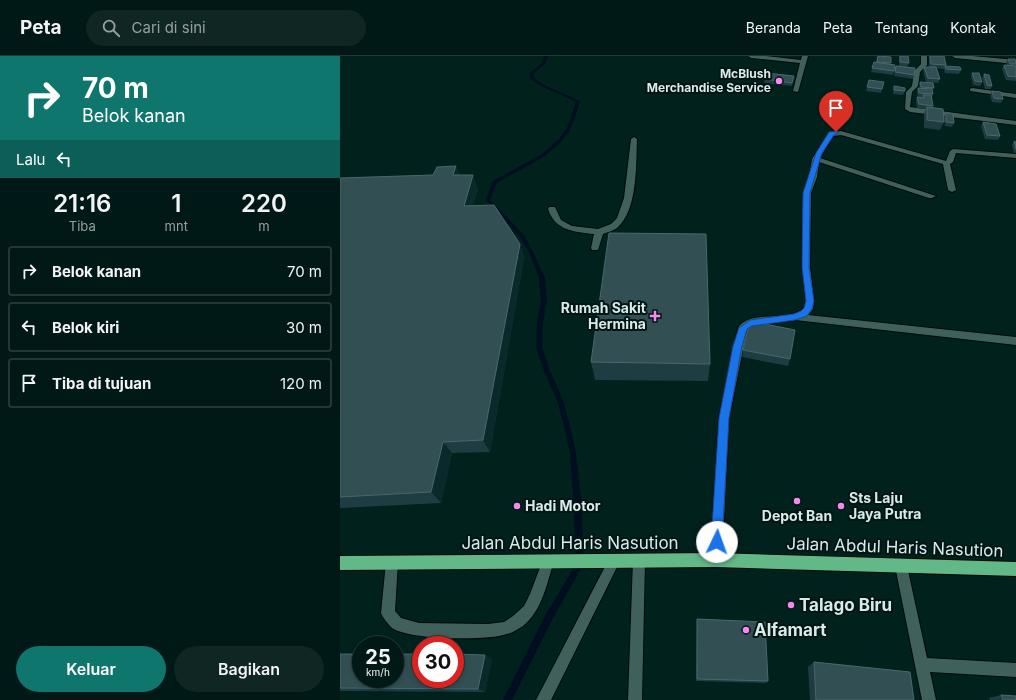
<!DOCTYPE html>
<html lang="id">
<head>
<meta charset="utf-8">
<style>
	:root { --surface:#011916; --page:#0f2623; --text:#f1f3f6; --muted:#96a0a1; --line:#233835; --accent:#0f766e }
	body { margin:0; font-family:Inter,sans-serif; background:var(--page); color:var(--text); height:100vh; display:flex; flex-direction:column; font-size:15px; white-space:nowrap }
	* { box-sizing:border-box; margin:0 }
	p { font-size:13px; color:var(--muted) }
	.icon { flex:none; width:22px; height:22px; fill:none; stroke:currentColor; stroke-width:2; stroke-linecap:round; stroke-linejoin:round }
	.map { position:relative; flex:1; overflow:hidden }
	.side { display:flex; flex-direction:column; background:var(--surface); width:340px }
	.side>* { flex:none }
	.banner { background:#0f766e; color:#fff; overflow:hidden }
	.speed { position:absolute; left:12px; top:580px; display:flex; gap:8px; font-size:20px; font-weight:700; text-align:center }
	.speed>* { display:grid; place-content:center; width:52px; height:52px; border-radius:50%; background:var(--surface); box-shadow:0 2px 6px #0003,0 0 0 1px var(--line); line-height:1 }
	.speed small { font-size:10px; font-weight:400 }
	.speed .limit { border:6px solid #d22; background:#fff; color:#111 }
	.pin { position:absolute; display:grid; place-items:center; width:34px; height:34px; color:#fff; margin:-41px -17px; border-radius:50% 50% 50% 0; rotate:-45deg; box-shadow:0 0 4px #0007 }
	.pin .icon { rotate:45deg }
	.me { position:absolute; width:44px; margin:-22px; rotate:3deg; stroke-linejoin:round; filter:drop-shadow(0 0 3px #0008) }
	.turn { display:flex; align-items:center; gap:14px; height:84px; padding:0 16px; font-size:18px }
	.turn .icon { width:52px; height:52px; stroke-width:2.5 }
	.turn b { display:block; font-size:28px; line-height:34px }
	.then { display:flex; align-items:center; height:38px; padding:0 16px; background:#0003; gap:8px; font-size:15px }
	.eta { display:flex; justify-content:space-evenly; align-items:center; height:68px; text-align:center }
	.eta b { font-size:24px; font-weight:600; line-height:28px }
	.button { display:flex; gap:8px; margin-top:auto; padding:8px 16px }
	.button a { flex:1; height:46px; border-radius:24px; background:var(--accent); color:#fff; font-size:16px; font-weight:600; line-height:46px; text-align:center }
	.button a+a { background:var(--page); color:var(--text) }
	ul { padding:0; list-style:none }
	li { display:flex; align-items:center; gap:12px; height:50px; margin:0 8px 6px; padding:0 8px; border:2px solid var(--line); border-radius:4px }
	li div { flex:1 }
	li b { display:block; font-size:15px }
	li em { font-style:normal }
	header { display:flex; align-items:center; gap:24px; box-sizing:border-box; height:56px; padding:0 20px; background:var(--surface); border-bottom:1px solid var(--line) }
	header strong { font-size:19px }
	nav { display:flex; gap:22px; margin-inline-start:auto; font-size:14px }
	.search { width:280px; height:36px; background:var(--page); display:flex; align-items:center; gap:10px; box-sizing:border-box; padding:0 14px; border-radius:22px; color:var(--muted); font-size:15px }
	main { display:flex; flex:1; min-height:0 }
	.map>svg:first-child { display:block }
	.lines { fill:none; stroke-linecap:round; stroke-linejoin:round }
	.stream { fill:#000e20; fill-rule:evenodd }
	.service-casing { stroke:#000907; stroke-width:2 }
	.minor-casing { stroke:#000907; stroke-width:2 }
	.trunk-casing { stroke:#000907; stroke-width:2 }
	.service { fill:#40605b; fill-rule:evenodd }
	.minor { fill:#40605b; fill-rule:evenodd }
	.trunk { fill:#63b888; fill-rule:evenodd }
	.wall { fill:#1e3c42 }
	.shaded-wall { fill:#0a292b }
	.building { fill:#324f53; stroke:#4c676b }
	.route { fill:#1a73e8; stroke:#114b97 }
	.poi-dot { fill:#f589ee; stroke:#011614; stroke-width:1.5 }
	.labels { text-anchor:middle; stroke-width:4; stroke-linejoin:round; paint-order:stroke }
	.far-poi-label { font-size:12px; font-weight:bold; fill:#d9ebe8; stroke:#011614; text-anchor:end }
	.poi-label { font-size:14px; font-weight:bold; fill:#d9ebe8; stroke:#011614; text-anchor:start }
	.near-street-label { font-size:17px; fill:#d9ebe8; stroke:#011614 }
	.near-poi-label { font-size:17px; font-weight:bold; fill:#d9ebe8; stroke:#011614; text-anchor:start }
</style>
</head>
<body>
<header>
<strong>Peta</strong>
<div class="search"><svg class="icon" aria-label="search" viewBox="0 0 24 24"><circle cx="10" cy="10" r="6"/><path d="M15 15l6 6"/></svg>Cari di sini</div>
<nav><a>Beranda</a><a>Peta</a><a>Tentang</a><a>Kontak</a></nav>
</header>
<main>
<section class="side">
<div class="banner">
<div class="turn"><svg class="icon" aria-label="right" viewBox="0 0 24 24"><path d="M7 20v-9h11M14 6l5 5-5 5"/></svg><div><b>70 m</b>Belok kanan</div></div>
<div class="then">Lalu<svg class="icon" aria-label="left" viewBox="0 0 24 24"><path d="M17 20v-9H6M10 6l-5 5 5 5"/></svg></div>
</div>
<div class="eta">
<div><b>21:16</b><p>Tiba</p></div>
<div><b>1</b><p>mnt</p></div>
<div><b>220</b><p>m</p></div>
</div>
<ul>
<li><svg class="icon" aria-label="right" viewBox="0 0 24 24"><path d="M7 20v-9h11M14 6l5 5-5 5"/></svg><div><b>Belok kanan</b></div><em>70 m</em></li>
<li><svg class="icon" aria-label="left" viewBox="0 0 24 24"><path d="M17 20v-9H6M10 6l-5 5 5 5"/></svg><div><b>Belok kiri</b></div><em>30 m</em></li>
<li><svg class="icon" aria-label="arrive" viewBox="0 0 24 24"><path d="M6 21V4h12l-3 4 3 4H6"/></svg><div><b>Tiba di tujuan</b></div><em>120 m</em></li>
</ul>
<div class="button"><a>Keluar</a><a>Bagikan</a></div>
</section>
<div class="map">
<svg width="676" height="644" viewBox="0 0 676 644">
	<rect width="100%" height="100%" fill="#01211d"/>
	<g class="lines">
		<!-- stream -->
		<path class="stream" d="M204,0H208L205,8L194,17V22C207,33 225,36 239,45L240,46C236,56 234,66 229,75C213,101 182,112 157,127L150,144L184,179L193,196L205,222L207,245L203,266L202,291L210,315L223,344L230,370L236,398L242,452L243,499L239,516L212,564L172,644H163L206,558L232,515L235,499L234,452L230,398L224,370L217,344L204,315L196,291L197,266L201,245L199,222L189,196L180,181L146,144L153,125L202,98L219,83L227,72L236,46C221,37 203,34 190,22V17L202,7Z"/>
		<!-- service casing -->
		<g class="service-casing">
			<path id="service" d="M294,81L297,83C296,108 298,154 277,172C273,175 267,176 263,178L258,194H252L251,192L254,178C235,176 215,175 208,153L209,151H215L221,164L232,170L258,173L271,168L277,162L284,142L291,83Z
				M208,499L212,501L214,505C207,527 202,555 183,570C178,573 172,577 167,578C146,585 69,584 52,572C48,568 43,562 41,557L46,506L48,502L52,500L56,502L58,506L55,555L61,562L79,567L148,568L164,566L173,560L184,550L190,538L204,501Z
				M561,504L565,506L567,510L587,602L676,607V621L590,616L596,644H582L555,510L557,506Z"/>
		</g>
		<!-- minor casing -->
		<g class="minor-casing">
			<path id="minor" d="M408,0H426L461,4L462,0H468L458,36L453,35L460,7L411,2Z
				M581,0H587V9L580,16L578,30L572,36L570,51L676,65V69L570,56L565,53L566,36L572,30L574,15L581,8Z
				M612,0H632L676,4V8L615,2Z
				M632,32L676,38V42L630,35V33Z
				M501,75L606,105L610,95L613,93L676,98V102L616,97L613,106L610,108L616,134L612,136L608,134L603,108L501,79L493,80L480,102L596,140L592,142H589L479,106L477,121L471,137L470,211L474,245L473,253L468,259L676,281V289L455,264L412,270L407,274L389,362L382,504L380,508L376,510L372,508L370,504L379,362L398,272C410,253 448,267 464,252L466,245L462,211L463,137L469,121L472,103L488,78L491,76Z
				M299,498L303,500L305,504L302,644H288L293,504L295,500Z
				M274,499L278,501L280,505L278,509L211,644H196L270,501Z"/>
		</g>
		<!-- trunk casing -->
		<g class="trunk-casing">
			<path id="trunk" d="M376,497L676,506V520L376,511L0,514V500Z"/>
		</g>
		<!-- service -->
		<use href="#service" class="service"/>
		<!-- minor -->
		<use href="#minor" class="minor"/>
		<!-- trunk -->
		<use href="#trunk" class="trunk"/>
	</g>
	<!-- wall -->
	<path class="wall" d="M537,0L551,7L550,9H555L553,19L531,16L534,6L536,7Z
		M559,0H568L569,7L567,11L559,10Z
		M589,0H604L606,9L604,13L596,12L600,23L598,27L586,26L583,14L584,11H589Z
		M668,3L676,6V25L666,24L662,13L664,9H667L666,7Z
		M556,10L574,19L573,23L554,20Z
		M605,10L621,14L619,18L605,17L604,14Z
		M426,17L454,20L452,30L424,27Z
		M632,17L642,26L640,30L633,29L631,20Z
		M644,18L652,30L651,33H645L642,22Z
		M529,24L542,33L541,37L526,35Z
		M580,26L594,32L592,35L593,38L592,42L593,50V51L604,66L600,74L584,72V58L586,53L577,52L576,45L577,41H578L577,36L578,32H580L579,29Z
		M554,30L565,35L563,39L553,38Z
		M652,35L663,43L661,47L652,46L650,39Z
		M606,57L614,67L612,71L605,70L604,61Z
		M643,66L660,80L658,84L645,83L641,70Z
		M674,85L676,86V97H674L672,89Z
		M120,119L138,133L133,149L180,188L184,202L150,396L112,397L101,447L0,452V122Z
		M403,294L450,303L448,310L402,301Z
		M251,306L370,308L368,325L255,324Z
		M357,563L428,625L426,627L356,625Z
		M0,598L152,603L145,636L0,635Z
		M474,606L574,644H470L468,611Z
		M661,639L676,644H650L649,642Z"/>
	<!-- shaded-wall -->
	<path class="shaded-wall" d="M116,110L122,124L113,119Z
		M133,119L138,133L129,164L124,150Z
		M180,188L184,202L150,396L143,384Z
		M103,386L112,397L101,447L91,436Z
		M145,599L152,603L145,636L138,633Z"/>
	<!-- building -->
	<path class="building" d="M538,0L551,1V7L537,6Z
		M560,0H568L569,7L560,6Z
		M590,0H604L606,9L591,8Z
		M668,3H675L676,6V8H670Z
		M534,6L555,9L554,15L532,12Z
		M664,9L676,10V21L668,20Z
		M556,10L575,12L574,19L555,16Z
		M605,10L620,11L621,14L606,13Z
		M584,11H596L600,23L588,22Z
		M426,17L454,20L452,27L425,23Z
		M632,17H639L642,26L635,25Z
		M644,18L649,19L652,30L647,29Z
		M529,24L544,26L542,33L527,31Z
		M580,26L593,27L594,32L581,31Z
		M554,30L565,32V35L554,34Z
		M578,32L592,33L593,38L579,37Z
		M652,35L661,36L663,43L654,42Z
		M583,39H591L593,50L579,48L577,41L584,42Z
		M587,51L603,53L604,66L587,64Z
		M606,57L613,58L614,67L606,66Z
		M643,66L656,68L660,80L647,79Z
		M674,85L676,86V93Z
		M116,110L113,119H133L124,150L154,149L180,188L143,384L103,386L91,436L0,441V122L93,119L97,111Z
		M269,177L366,178L370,308L251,306Z
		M410,265L455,274L450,303L403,294Z
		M357,563L425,566L428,625L357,623Z
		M0,598H21V623H55V598H81V623H115V598L145,599L138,633L0,632Z
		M474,606L570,616L574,644H476Z
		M661,639L676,640V644H663Z"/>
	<!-- route -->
	<path class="route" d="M496,75L499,76L494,79L482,97L470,137L469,211L474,245L472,253L467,260L455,264L412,270L407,273L402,290L389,362L382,486L381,490L377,491L373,490L371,486L379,362L393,290L399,272L410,264L454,258L461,255L464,252L466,245L462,211L463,137L476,97L489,76Z"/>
	<!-- markers -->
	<g class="poi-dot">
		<circle cx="439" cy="25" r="4"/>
		<path d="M313 254h4v4h4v4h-4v4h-4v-4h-4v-4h4z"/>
		<circle cx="457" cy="445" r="4"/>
		<circle cx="177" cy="450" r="4"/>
		<circle cx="501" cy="450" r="4"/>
		<circle cx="451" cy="549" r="4"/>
		<circle cx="406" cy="574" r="4"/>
	</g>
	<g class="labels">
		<!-- far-poi labels -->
		<g class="far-poi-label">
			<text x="431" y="22">McBlush<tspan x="431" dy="14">Merchandise Service</tspan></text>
		</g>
		<!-- poi labels -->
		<g class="poi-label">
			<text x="306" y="257" text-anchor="end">Rumah Sakit<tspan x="306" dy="16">Hermina</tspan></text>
			<text x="509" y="447">Sts Laju<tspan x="509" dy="16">Jaya Putra</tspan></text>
			<text x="185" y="455">Hadi Motor</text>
			<text x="457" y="465" text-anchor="middle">Depot Ban</text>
		</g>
		<!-- near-street labels -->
		<g class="near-street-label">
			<text x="230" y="493">Jalan Abdul Haris Nasution</text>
			<text transform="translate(555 491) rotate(2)" y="6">Jalan Abdul Haris Nasution</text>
		</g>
		<!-- near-poi labels -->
		<g class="near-poi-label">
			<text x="459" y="555">Talago Biru</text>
			<text x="414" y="580">Alfamart</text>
		</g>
	</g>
</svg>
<div class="speed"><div>25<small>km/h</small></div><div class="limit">30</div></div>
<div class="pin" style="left:496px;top:76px;background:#d93025"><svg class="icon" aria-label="arrive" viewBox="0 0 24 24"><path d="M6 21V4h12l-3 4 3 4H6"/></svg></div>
<svg class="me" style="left:377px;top:486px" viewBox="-20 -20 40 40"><circle r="19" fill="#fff"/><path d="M0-13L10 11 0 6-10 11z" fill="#1a73e8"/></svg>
</div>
</main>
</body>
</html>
